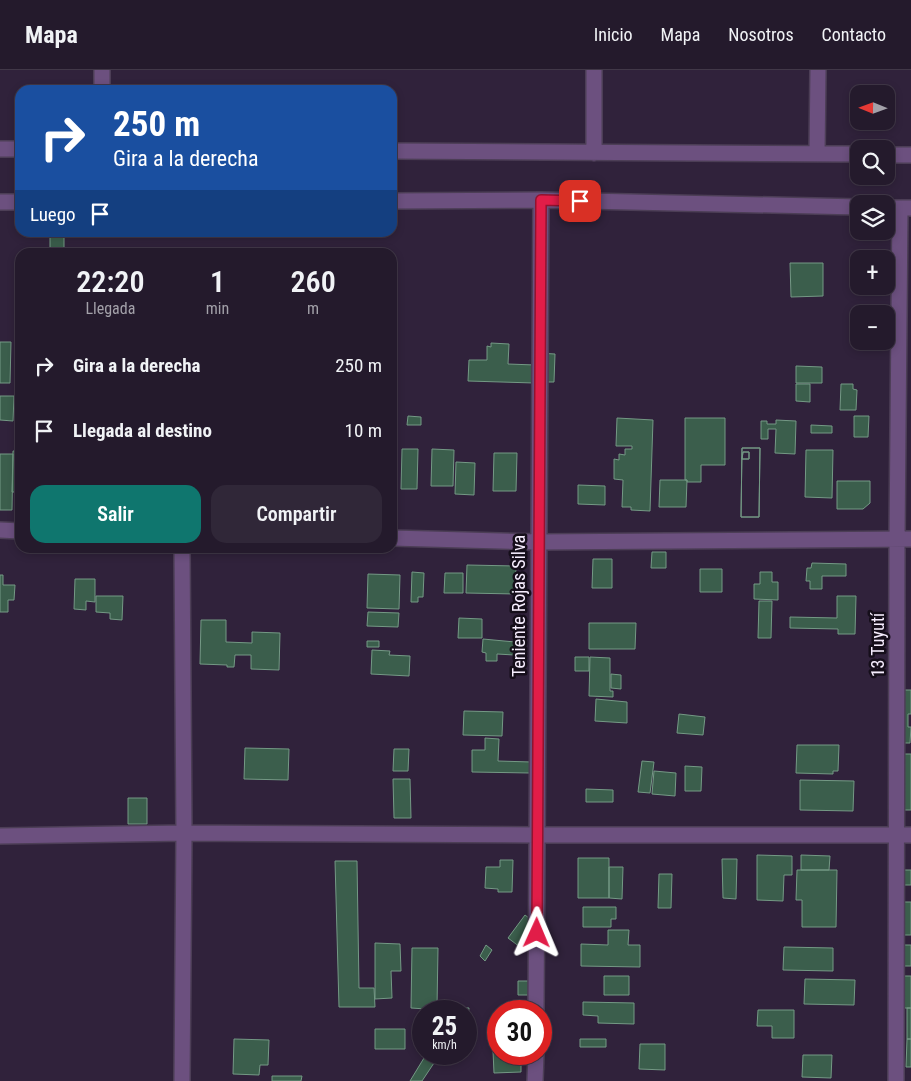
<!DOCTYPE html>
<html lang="es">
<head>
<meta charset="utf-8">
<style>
	:root { --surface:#241a2c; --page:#302738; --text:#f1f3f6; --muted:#a3a1a9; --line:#413848; --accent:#0f766e }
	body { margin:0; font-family:"Roboto Condensed",sans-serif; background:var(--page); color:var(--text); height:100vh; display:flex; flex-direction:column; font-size:19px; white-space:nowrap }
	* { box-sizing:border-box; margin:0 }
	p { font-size:16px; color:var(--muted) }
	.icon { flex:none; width:28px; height:28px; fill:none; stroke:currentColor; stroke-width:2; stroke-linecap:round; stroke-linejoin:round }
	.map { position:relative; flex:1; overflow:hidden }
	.details { position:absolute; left:15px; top:178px; width:382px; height:305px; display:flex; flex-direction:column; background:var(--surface); border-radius:15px; box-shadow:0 2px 8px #0003,0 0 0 1px var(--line) }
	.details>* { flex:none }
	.banner { position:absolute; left:15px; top:15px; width:382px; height:152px; border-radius:15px; box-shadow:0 2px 8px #0003,0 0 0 1px var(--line); background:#1a4fa0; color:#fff; overflow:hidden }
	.needle { width:32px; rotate:271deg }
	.buttons { position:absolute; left:850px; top:15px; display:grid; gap:10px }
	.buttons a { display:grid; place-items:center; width:45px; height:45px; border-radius:10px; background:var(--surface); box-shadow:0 2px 8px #0003,0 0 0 1px var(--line); font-size:25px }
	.speed { position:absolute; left:412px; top:930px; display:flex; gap:10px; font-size:25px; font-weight:700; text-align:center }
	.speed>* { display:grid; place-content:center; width:65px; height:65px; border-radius:50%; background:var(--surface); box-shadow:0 2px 8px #0003,0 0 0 1px var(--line); line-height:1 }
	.speed small { font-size:12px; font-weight:400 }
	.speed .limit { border:8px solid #d22; background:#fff; color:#111 }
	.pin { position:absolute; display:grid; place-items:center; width:42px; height:42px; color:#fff; margin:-21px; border-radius:10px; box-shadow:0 2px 8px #0006 }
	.me { position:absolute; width:55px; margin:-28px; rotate:1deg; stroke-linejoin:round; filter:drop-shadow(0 0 4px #0008) }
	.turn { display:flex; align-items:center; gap:18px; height:105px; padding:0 15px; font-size:22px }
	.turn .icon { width:65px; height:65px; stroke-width:2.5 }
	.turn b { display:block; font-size:35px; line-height:42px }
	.then { display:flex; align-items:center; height:48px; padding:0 15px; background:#0003; gap:10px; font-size:19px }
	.eta { display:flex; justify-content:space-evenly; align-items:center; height:85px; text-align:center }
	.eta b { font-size:30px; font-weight:600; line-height:35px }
	.action { display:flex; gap:10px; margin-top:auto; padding:10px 15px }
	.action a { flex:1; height:58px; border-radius:15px; background:var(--accent); color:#fff; font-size:20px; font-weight:600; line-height:58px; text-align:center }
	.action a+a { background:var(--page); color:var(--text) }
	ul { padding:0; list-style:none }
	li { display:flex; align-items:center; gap:15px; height:65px; padding:0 15px }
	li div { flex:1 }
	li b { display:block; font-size:19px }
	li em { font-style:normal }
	header { display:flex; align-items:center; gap:30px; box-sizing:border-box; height:70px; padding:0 25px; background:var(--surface); border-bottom:1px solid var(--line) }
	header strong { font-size:24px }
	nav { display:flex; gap:28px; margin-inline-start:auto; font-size:18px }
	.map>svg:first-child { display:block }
	.building { fill:#3b5e4c; stroke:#749985; fill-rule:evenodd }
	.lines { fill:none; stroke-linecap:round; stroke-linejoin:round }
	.street-casing { stroke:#4c3e56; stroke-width:18 }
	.street { stroke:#6c507f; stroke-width:15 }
	.route-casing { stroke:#92132f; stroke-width:12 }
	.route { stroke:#e11d48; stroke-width:9 }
	.labels { text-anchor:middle; stroke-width:5; stroke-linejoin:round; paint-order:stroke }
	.street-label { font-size:18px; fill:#f6edfe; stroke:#150e1a }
</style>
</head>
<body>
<header>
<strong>Mapa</strong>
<nav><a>Inicio</a><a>Mapa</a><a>Nosotros</a><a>Contacto</a></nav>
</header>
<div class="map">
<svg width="911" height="1011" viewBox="0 0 911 1011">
	<rect width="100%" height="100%" fill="#30223b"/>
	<!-- building -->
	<path class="building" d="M50,162H64V182H50Z
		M790,193H823V226L791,227Z
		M0,272H11L10,313H0Z
		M491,273L509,274L508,294L535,295L534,313L468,311L469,290H487V276L491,277Z
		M538,283L555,284L554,312H537Z
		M796,296L822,297V313H796Z
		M796,314H810V332L796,331Z
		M841,314H853V319L857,320L856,340H840Z
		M0,326H14L13,351L0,350Z
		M408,346L421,347V355H407Z
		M854,346H869L868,367H854Z
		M617,348L653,350L650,441L631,440V437H622L623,410L614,409V389L619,390V384L625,385V379H632V376H616Z
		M685,348H725V395H701V412H687V410H685Z
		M776,350L796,351L795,384L775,383L776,359H768V369H761V351H767V354H776Z
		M811,355L832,356V363H811Z
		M742,378H760L759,447H741ZM743,382H749V389H742Z
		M742,378H760L759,447H741Z
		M402,379H418L417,419H401Z
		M432,379L454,380L453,416H431Z
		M806,380H833L832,428L805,427Z
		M13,381H20V422H12Z
		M743,382H749V389H742Z
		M494,383H517L516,421H493Z
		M0,384H13L12,440H0Z
		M456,392L475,393L474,425L455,424Z
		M660,410H687L686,437H659Z
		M837,411H870V433L863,439H837Z
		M578,415L605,416V435L578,434Z
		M652,482H666V498H651Z
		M593,489H612V518H592Z
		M812,493L846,494V506H822V519H810V511H806L807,498H811Z
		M467,495L516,496L515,524L466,523Z
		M700,499H722V522H700Z
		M412,502L424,503L423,527H418V532H411Z
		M760,502H772V512H778V530L754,529V514H760Z
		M445,503H463V523H444Z
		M368,504L400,505L399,539L367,538Z
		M0,505H3V515H15L14,530H8V542H0Z
		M75,509H95V532L86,531V540L74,539Z
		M96,526H123L122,550L110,549V543L96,542Z
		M837,526H856L855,564H838V559L790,558V547L837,548Z
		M759,531H772L771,568H758Z
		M368,542L399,543L398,557L367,556Z
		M459,548L482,549V568H458Z
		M201,550H226V572L252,573V562L280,563L279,600L251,599V585H235L234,597H227V595L200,594Z
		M589,553H636L635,579H589Z
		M483,569L515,572L514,585L497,584V591H486V583L482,582Z
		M367,571H379V577H367Z
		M372,580L390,581L389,585L410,586L409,606L371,604Z
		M575,587H589V601H575Z
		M590,587L610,588V621H613V627L589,626Z
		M611,604L621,605V619L611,618Z
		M894,620H911V644H908V657H911L910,673H894Z
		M596,629L627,632V653L595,651Z
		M464,641L503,642L502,666L463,665Z
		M679,644L705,647L703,665L677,663Z
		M485,668L499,669L498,691L531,692L530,703L472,702V680H485Z
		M797,675H839L838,701H833V704L796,703Z
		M245,678L289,679L288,710L244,709Z
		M394,679H409L408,701H393Z
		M894,684H911V740H894Z
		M642,691L654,692L650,723L638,722Z
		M685,696L702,697L701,721H685Z
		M654,701L676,703L675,726L652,724Z
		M393,709H410L411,748H394Z
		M800,710L854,711L853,741L800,740Z
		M586,719L613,720V732H586Z
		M128,728H147V754H128Z
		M757,785L792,786V805H784L783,831L757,830Z
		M801,785L830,786L829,800H801Z
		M578,788H609V828H578Z
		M722,789H737L736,829L723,828Z
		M500,790H513L512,822H498V819L485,818L486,797H500Z
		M335,791H357L359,918H374L375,937H339Z
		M609,797H623L622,829L609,828Z
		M797,800H837L836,857H802V830H796Z
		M901,800H911V815H900Z
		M659,804H672L671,838H658Z
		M896,832H911V865H895Z
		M583,837H616V849H611V857H583Z
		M525,845L537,854L520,877L508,868Z
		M608,860H629L628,875H640V897L581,896V874L608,875Z
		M375,873L400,874L401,901H391L392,928L375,929Z
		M486,875L492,880L485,891L480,886Z
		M893,875H911V896H892Z
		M784,877L833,878V901L783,900Z
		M412,878H438L437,937L469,938L468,947L466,950V941H426V939L411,938Z
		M604,906H629V925H604Z
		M902,906H911V938H902Z
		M805,909L855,910L854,935L804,934Z
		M518,911H532V925H518Z
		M583,932L634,933V954L598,953V946L583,945Z
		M907,938H911V969H907Z
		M758,940H794V968H772V956H757Z
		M493,955H499V969H493Z
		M375,959H405V979H375Z
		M234,969L269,970L268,995H260L259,1005L233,1004Z
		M580,969H606V977H580Z
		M907,969H911V997H906Z
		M640,974H665V1000L639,999Z
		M493,981H499V984H511V985H521V1002L494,1003Z
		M425,984H440L422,1011H410L424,988Z
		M803,985H832L831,1008L802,1007Z
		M272,1006H302L301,1011H272Z"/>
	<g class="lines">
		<!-- street casing -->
		<g class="street-casing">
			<path id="street" d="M102,20V0
				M0,79H20
				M392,81L859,84
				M594,83V0
				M817,84L818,0
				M886,85H911
				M392,131L541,130L859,137
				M0,132H20
				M886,138H911
				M0,460L20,461
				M392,468L538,472L911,469
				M182,478L184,763L182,1011
				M0,766L184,763L538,765H911
				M536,941L541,130
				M535,1011L536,984
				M896,1011L897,469L900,138"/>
		</g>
		<!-- street -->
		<use href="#street" class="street"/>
	</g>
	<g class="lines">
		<!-- route casing -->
		<g class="route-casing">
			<path id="route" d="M537,863L541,130L580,131"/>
		</g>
		<!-- route -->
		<use href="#route" class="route"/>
	</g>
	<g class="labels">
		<!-- street labels -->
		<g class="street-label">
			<text transform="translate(519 536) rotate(-90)" y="6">Teniente Rojas Silva</text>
			<text transform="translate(878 575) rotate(-90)" y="6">13 Tuyutí</text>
		</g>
	</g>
</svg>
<div class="buttons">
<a><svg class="needle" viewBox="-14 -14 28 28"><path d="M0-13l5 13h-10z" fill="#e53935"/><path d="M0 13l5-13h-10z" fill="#a3a1a9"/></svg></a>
<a><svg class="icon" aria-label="search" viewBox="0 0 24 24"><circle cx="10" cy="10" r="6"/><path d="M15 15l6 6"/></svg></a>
<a><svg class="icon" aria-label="layers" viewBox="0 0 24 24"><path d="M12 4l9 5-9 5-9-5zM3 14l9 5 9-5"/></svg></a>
<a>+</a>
<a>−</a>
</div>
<div class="speed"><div>25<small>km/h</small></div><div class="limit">30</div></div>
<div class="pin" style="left:580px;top:131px;background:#d93025"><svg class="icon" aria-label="arrive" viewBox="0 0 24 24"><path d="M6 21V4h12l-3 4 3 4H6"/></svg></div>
<svg class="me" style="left:537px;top:863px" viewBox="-20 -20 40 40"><path d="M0-17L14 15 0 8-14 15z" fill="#e11d48" stroke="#fff" stroke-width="4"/></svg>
<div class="banner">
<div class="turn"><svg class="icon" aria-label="right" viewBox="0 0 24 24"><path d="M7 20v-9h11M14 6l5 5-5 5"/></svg><div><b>250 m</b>Gira a la derecha</div></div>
<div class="then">Luego<svg class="icon" aria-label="arrive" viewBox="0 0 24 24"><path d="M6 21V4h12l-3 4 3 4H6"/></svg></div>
</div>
<section class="details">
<div class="eta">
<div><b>22:20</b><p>Llegada</p></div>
<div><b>1</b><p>min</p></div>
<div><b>260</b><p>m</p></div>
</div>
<ul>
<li><svg class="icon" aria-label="right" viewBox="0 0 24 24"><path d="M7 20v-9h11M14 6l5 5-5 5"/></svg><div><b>Gira a la derecha</b></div><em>250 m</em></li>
<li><svg class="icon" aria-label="arrive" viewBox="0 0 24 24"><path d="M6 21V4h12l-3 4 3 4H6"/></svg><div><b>Llegada al destino</b></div><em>10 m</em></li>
</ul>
<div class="action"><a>Salir</a><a>Compartir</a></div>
</section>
</div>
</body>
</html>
